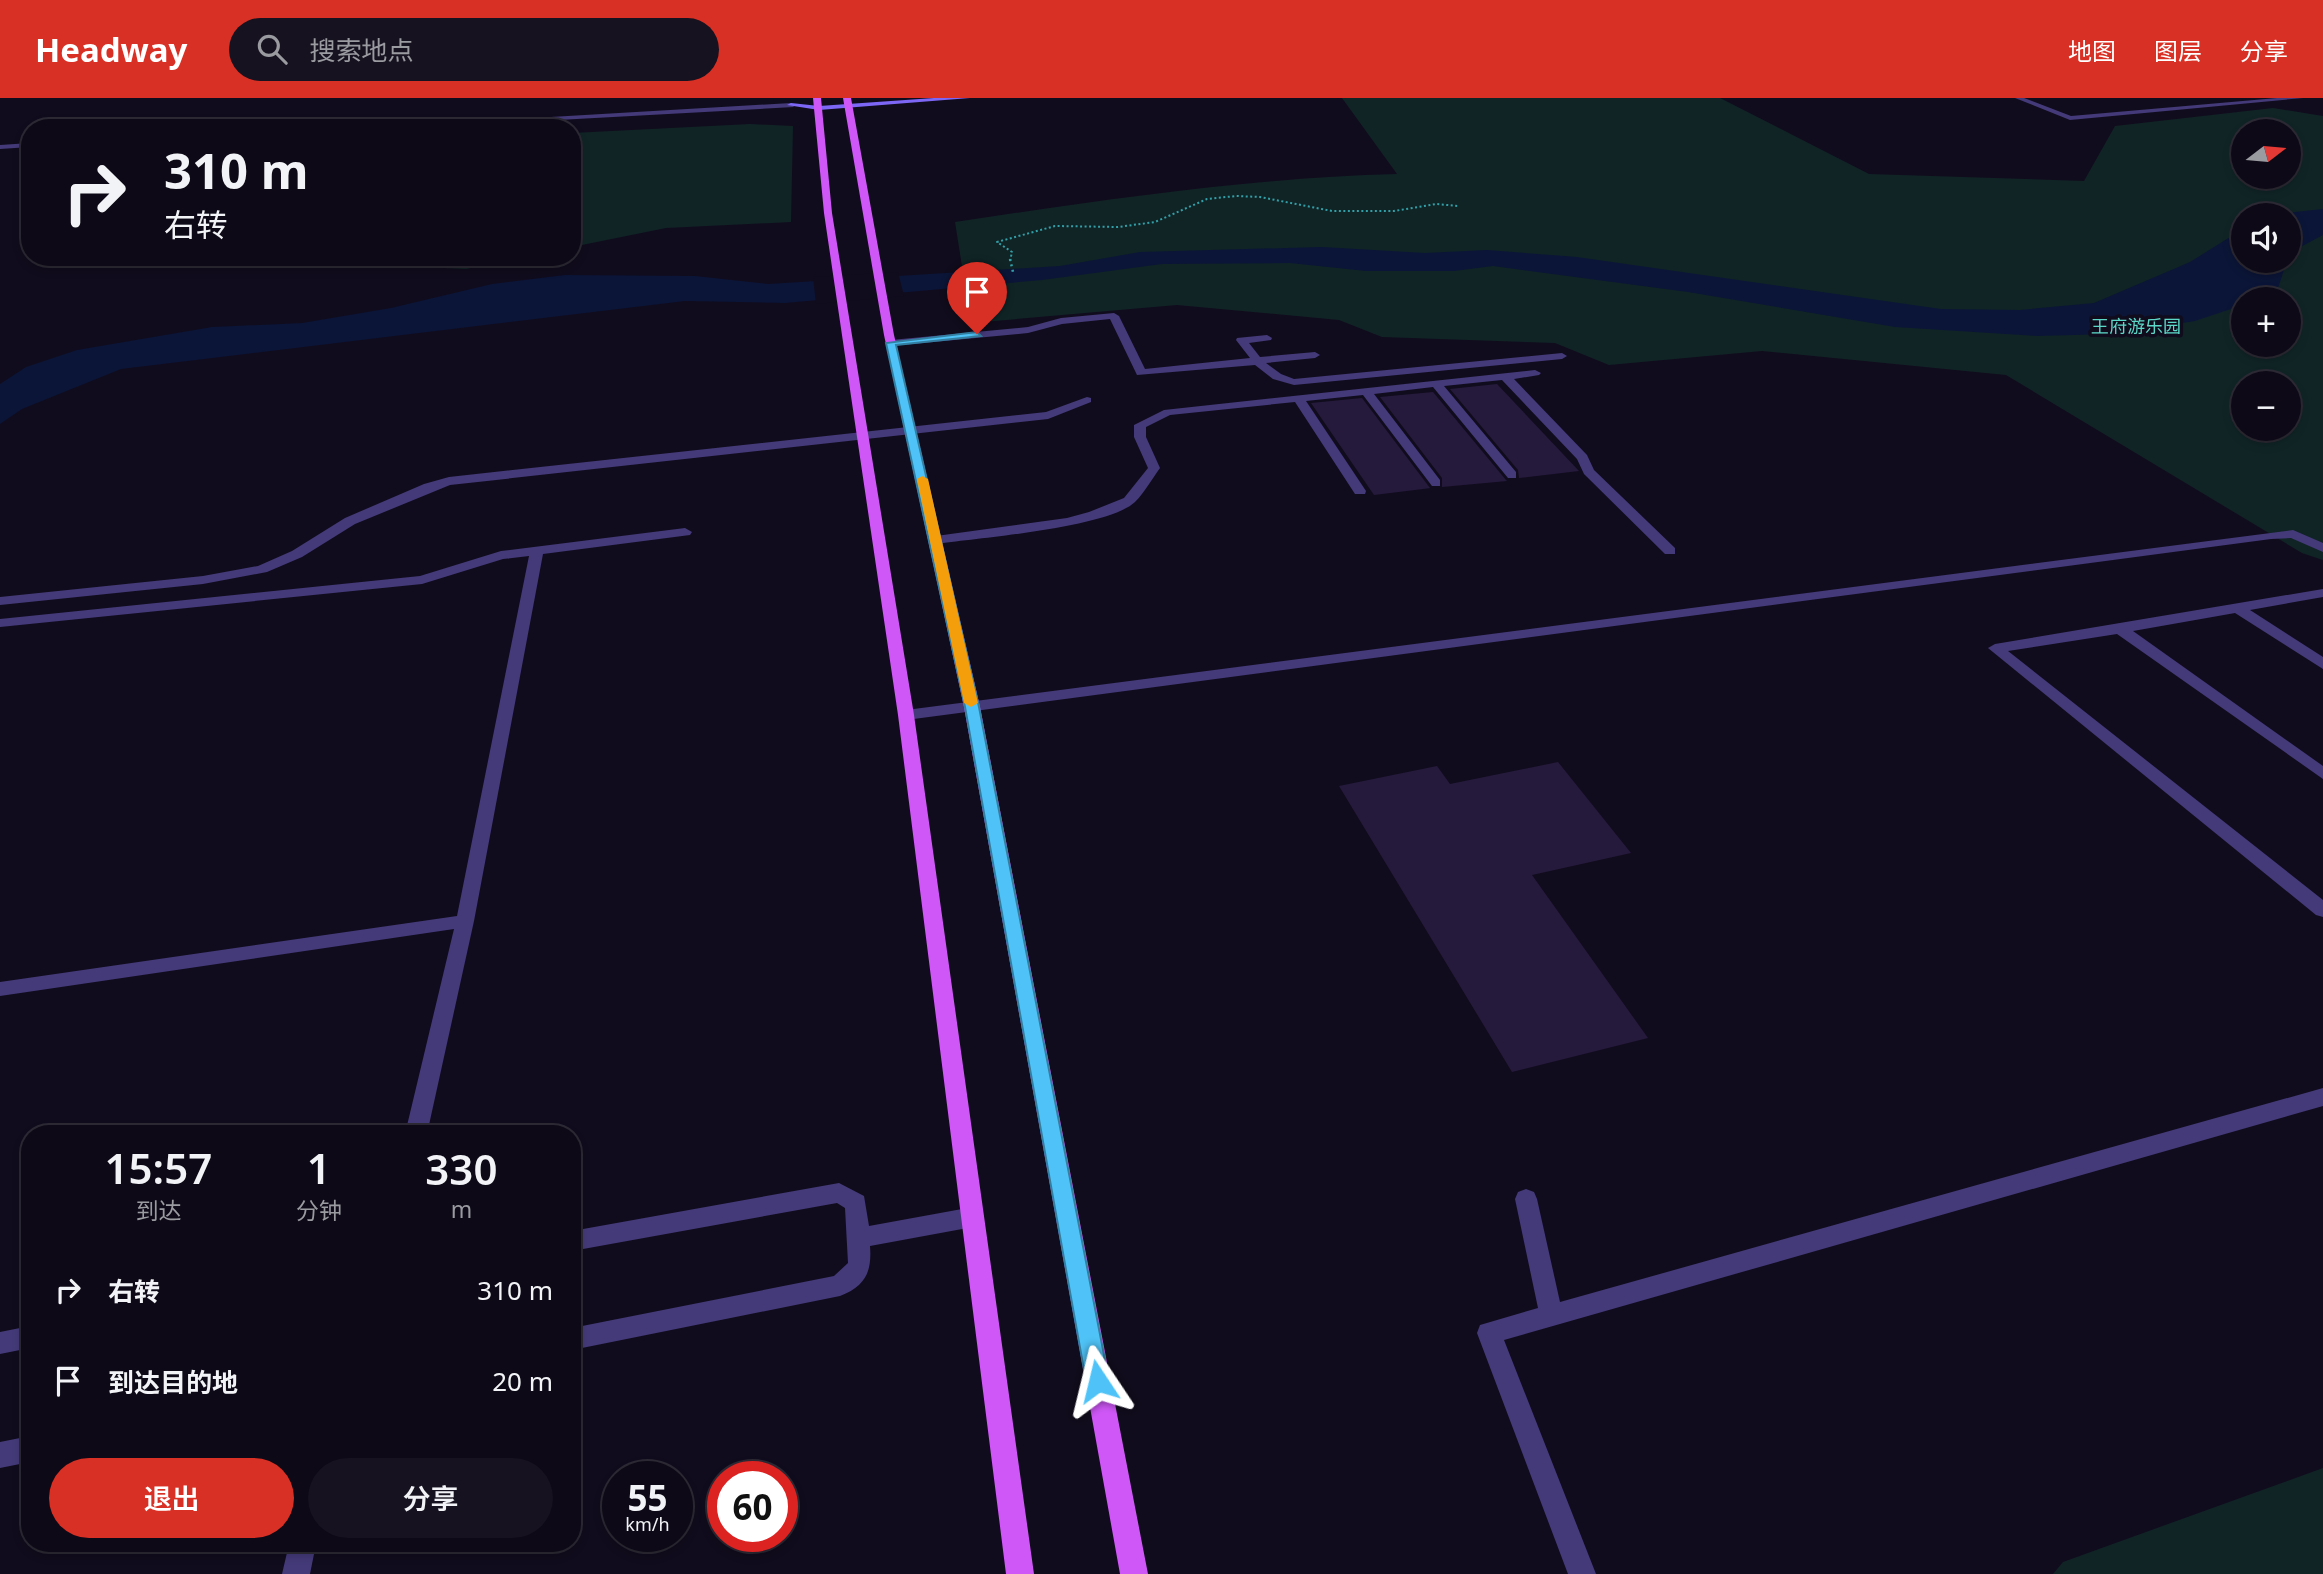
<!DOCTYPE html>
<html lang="zh">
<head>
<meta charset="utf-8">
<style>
	:root { --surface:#0d0916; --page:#16121f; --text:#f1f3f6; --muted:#9a9aa1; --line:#2d2a35; --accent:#d93025 }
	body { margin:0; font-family:"Noto Sans","Noto Sans SC",sans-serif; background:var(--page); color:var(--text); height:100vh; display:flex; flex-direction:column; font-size:26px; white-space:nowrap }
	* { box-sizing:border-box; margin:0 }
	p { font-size:23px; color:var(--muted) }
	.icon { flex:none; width:38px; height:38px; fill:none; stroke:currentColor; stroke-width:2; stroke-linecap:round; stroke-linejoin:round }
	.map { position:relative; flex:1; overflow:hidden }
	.side { position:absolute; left:21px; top:1027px; width:560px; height:427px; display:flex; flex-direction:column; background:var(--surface); border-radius:28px; box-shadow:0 4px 10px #0003,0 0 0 2px var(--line) }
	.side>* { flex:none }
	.guide { position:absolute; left:21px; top:21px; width:560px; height:147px; border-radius:28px; box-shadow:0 4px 10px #0003,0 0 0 2px var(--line); background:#0d0916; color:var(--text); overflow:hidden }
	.needle { width:46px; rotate:74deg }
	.buttons { position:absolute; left:2231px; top:21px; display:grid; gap:14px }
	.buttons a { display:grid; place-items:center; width:70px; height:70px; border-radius:50%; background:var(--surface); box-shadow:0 4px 10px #0003,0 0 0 2px var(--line); font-size:35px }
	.speed { position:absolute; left:602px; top:1363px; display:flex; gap:14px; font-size:35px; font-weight:700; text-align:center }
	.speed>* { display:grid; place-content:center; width:91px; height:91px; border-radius:50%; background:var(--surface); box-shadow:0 4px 10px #0003,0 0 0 2px var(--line); line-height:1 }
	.speed small { font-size:18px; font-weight:400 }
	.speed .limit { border:10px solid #d22; background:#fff; color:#111 }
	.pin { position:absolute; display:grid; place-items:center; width:60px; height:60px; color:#fff; margin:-72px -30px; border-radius:50% 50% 50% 0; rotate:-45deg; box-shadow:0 0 7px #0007 }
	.pin .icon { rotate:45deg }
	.me { position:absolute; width:77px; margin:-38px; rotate:350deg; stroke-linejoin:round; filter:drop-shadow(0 0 5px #0008) }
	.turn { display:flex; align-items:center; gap:24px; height:147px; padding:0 28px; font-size:32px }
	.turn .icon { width:91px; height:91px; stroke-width:2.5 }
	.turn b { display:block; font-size:49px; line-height:60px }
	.eta { display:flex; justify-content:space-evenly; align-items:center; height:119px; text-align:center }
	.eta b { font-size:42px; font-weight:600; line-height:49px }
	.action { display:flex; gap:14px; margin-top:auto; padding:14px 28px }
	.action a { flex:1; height:80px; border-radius:42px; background:var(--accent); color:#fff; font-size:28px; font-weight:600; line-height:80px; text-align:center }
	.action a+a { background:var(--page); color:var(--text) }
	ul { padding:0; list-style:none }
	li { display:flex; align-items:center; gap:21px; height:91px; padding:0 28px }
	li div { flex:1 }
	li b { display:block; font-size:26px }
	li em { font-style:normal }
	header { display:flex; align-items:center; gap:42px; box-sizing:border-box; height:98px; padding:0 35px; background:var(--accent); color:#fff }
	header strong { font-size:33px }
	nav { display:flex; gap:38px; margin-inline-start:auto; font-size:24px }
	.search { width:490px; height:63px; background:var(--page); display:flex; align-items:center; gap:18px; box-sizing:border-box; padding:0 24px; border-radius:38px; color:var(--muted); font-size:26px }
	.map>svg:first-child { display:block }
	.green { fill:#102426; fill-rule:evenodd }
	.water { fill:#0b1537 }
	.pier { fill:#110c1d }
	.building { fill:#251a3c }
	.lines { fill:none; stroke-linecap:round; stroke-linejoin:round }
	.path-far1 { stroke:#33a0a8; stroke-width:2; stroke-dasharray:2 2.5; stroke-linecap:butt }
	.path { stroke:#33a0a8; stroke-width:2.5; stroke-dasharray:2 3.5; stroke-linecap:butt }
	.service { fill:#443a79; fill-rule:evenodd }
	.minor { fill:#443a79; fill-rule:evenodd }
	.tertiary { fill:#443a79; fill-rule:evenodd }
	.secondary { fill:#7d67f7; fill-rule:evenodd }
	.primary { fill:#cf57f7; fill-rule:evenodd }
	.route { fill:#4fc3f7; stroke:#337fa1; stroke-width:2 }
	.slow { fill:#f59e0b }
	.labels { text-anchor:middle; stroke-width:7; stroke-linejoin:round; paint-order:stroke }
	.far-park-label { font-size:18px; fill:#5cd8c8; stroke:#110c1d }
</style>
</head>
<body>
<header>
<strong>Headway</strong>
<div class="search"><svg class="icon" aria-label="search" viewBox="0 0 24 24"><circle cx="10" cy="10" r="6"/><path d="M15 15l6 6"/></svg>搜索地点</div>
<nav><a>地图</a><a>图层</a><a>分享</a></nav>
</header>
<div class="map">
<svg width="2323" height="1476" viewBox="0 0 2323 1476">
	<rect width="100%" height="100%" fill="#110c1d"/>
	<!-- green -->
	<path class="green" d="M1342,0H1720L1869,76L2084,83L2115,28L2273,10L2323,18V462L2302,455L2006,277L1762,253L1609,267L1555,245L1382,239L1339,222L1177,207L971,225L955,124C1102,102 1248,80 1397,76ZM2244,33H2289V79H2244ZM2244,117H2289V163H2244ZM2244,201H2289V247H2244ZM2244,285H2289V331H2244Z
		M750,26L793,28L791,124L666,130L572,149V35Z
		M384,159H524L466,171L379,167Z
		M2323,1370V1476H2053L2063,1464Z"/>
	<!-- water -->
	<path class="water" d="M2323,111V137L2289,155V117H2267Z
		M2243,131L2244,163H2287L2276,196L2261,201H2244L2243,207L2195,223L2111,236L2037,238L1895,229L1688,194L1493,168L1454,173H1366L1290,165L1162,166L1042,182L785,205L685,203L121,271L22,311L0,326V286L26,269L77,252L212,229L302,225L391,210L492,186L565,177L695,178L768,186L1060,168L1140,154L1322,149L1425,155L1487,152L1577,159L1941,211L2020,212L2094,205L2190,164Z"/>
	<!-- pier -->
	<path class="pier" d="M898,174L904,198L816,206L813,179Z"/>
	<!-- building -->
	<path class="building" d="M1497,286L1579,373L1519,380L1518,372L1450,291Z
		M1433,294L1506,382L1507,383L1442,389V380L1380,299Z
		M1362,300L1430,390H1431L1374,397L1311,305Z
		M1558,664L1631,755L1532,777L1648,940L1512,974L1339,688L1437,668L1450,686Z"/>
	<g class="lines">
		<!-- path-far1 -->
		<path class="path-far1" d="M225,30L344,24
			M1010,163L1012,154L997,144L1055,128L1118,129L1155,124L1207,101L1236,98L1260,99L1332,113H1394L1436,106L1458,108"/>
		<!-- path -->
		<path class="path" d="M1010,161L1013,174"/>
		<!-- service -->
		<path class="service" d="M2015,0H2024L2071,18L2277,0H2303L2070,22Z"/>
		<!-- minor -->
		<path class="minor" d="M1114,215L1119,218L1145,271L1250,260L1236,242L1237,240L1267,237L1272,240L1271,242L1249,245L1260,259L1315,254L1320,257L1315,260L1266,265L1281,276L1294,281L1562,255L1567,258L1562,261L1294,287L1273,281L1255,267L1137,277L1110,221L1062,226L1028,235L891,248L886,245L891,242L1028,229L1061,220Z
			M1535,272L1541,275L1539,277L1514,281L1587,357L1594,372L1675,450V456H1665L1584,376L1577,361L1502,282L1444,288L1516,374V380H1508L1433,289L1374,296L1440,382V388H1432L1363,297L1306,303L1366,393L1365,396H1355L1295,304L1170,317L1146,329V339L1160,370C1152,381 1144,395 1135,404C1107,430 978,440 936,446L929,442L936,438L1067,420L1089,414L1124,400L1148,370L1134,339V327L1164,312Z
			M1087,299L1091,300V304L1048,321L450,387L355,426L302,459L267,474L203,486L0,507V499L203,478L258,468L292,453L345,420L424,386L449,379L1046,314Z
			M685,430L692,434L690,437L543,456L474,823L427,1036H405L454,831L0,898V884L457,818L529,458L503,461L422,486L0,529V521L420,478L501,453Z
			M2293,432L2323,445V454L2291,440L2271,441L906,622L898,617L906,612Z
			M2323,491V499L2250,512L2323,559V571L2235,515L2133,533L2323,668V681L2117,536L2008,553L2323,802V819L2316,817L1988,550L1995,546Z
			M2323,990V1008L1504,1242L1596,1476H1568L1477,1235L1480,1227L1538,1210L1515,1101L1518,1094L1526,1091L1534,1094L1537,1101L1560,1204Z
			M839,1085L864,1098L869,1128L973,1109L981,1112L984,1119L981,1126L973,1129L870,1148C872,1173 866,1188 840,1198L572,1252V1230L834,1178L848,1165L845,1110L837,1105L572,1153V1133Z
			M30,1228V1250L0,1256V1234Z
			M30,1338V1364L0,1370V1344Z
			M289,1446H316L310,1476H282Z"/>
		<!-- tertiary -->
		<path class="tertiary" d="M791,5L794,9L412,30H360Z
			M30,45V49L0,51V47Z"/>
		<!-- secondary -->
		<path class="secondary" d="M934,0H970L819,12L787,7L791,5L819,8Z"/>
		<!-- primary -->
		<path class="primary" d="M813,0H821L832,115L914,617L1034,1476H1006L898,617L824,115Z
			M843,0H851L894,237L980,609L1148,1476H1120L964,609L884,237Z"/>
	</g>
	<!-- route -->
	<path class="route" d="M977,234L981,238L896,247L979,609L1109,1283L1106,1291L1098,1294L1090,1291L1086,1283L965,609L886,245Z"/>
	<!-- slow -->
	<path class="slow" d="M922,378L928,381L978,605L971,609L964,605L917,381Z"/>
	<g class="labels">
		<!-- far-park labels -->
		<g class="far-park-label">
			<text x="2136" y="235">王府游乐园</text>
		</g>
	</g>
</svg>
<div class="buttons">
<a><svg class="needle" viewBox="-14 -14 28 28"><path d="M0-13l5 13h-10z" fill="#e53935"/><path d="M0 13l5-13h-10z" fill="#9a9aa1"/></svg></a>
<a><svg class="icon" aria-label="sound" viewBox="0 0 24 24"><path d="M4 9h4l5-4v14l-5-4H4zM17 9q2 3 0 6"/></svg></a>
<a>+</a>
<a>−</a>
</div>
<div class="speed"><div>55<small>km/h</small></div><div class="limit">60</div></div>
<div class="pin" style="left:977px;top:236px;background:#d93025"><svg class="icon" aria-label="arrive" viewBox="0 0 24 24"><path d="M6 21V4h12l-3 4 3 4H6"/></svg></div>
<svg class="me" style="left:1098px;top:1283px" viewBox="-20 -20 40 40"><path d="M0-17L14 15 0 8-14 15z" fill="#4fc3f7" stroke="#fff" stroke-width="4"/></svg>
<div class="guide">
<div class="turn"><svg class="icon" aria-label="right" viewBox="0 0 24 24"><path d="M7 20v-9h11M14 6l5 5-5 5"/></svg><div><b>310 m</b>右转</div></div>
</div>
<section class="side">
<div class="eta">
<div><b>15:57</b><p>到达</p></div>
<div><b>1</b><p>分钟</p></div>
<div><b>330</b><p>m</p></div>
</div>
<ul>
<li><svg class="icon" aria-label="right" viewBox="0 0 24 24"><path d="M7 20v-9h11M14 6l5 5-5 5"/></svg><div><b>右转</b></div><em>310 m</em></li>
<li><svg class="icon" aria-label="arrive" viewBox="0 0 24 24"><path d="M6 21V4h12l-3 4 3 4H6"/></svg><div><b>到达目的地</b></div><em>20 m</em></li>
</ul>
<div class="action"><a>退出</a><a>分享</a></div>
</section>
</div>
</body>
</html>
